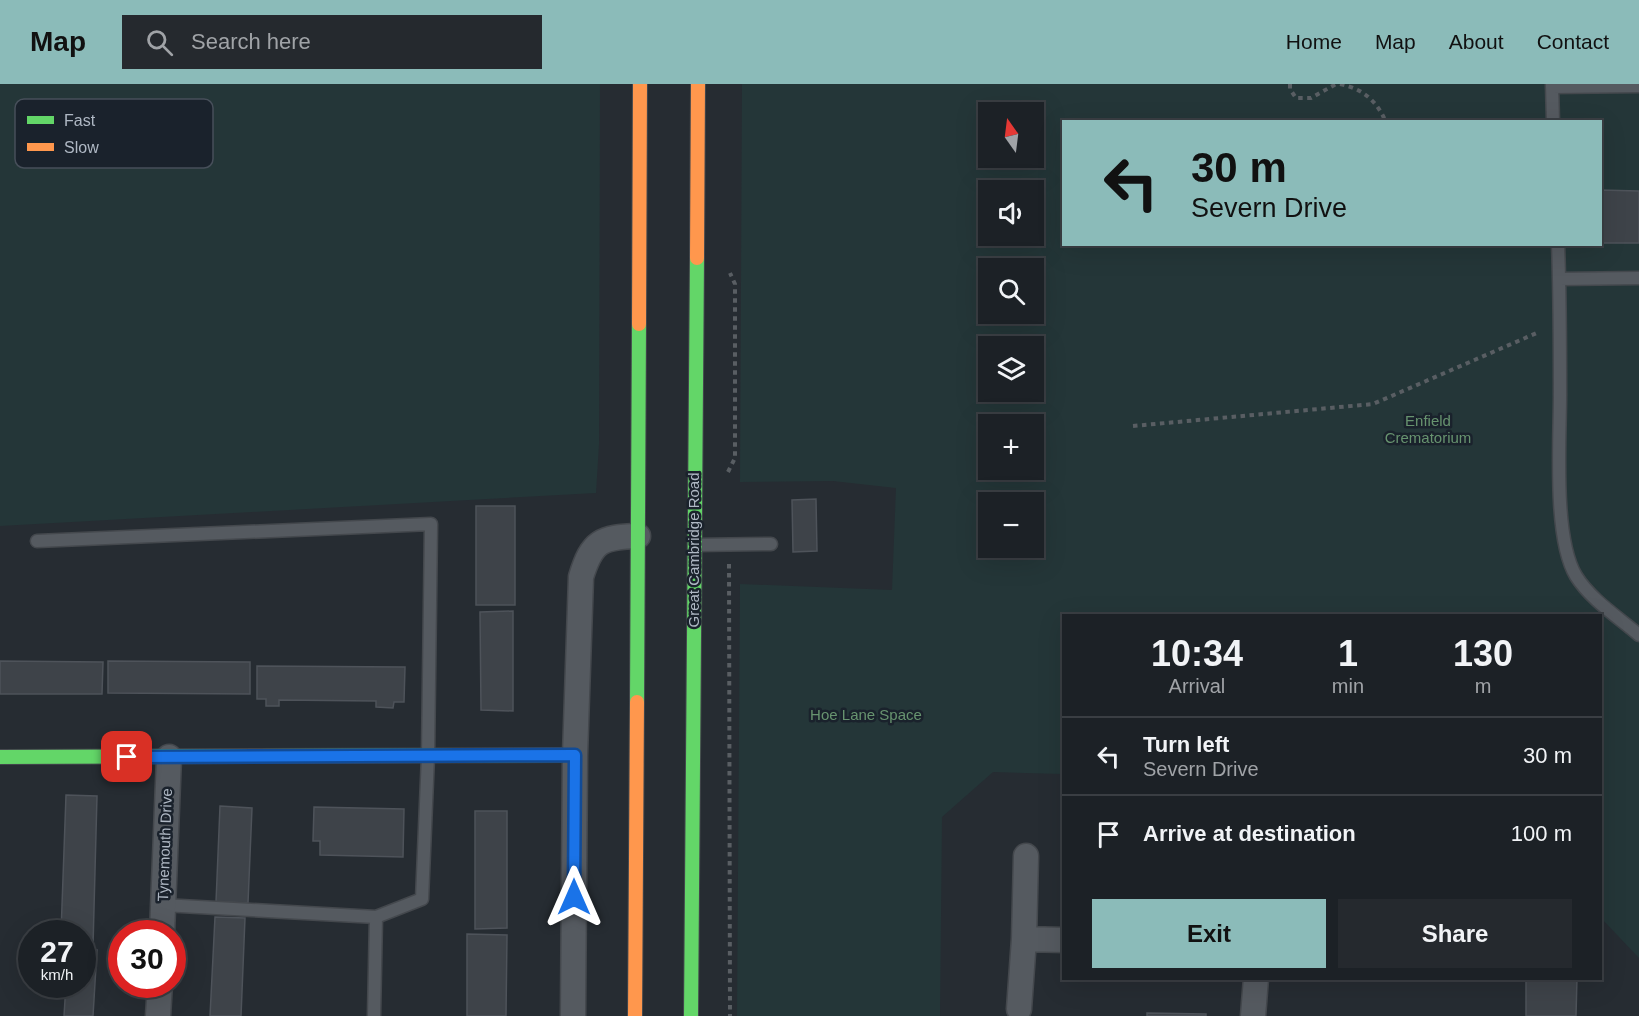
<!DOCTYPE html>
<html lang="en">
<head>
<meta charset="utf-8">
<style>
	:root { --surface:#1c2126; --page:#25292e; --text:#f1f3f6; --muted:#a0a3a7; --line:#3a3e43; --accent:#8bbbb9 }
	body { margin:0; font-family:Arial,sans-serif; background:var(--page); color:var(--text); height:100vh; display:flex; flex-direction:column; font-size:22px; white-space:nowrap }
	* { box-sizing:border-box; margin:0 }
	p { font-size:20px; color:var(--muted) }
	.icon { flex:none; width:33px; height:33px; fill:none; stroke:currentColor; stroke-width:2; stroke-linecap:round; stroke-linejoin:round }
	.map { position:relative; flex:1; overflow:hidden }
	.sheet { position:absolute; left:1062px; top:530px; width:540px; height:366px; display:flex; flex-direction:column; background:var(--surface); border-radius:0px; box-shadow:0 6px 24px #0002,0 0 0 2px var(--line) }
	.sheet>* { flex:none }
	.banner { position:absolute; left:1062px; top:36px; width:540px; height:126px; border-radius:0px; box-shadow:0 6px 24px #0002,0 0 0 2px var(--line); background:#8bbbb9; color:#111; overflow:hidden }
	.needle { width:39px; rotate:346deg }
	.controls { position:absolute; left:978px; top:18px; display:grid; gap:12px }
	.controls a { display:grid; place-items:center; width:66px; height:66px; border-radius:0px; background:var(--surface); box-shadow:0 6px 24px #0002,0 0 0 2px var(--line); font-size:30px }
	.speed { position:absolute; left:18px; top:836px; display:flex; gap:12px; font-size:30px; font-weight:700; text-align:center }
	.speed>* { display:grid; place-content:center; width:78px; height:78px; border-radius:50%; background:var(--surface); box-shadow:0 6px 24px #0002,0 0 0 2px var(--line); line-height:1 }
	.speed small { font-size:15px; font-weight:400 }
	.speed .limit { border:9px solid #d22; background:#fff; color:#111 }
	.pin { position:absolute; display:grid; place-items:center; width:51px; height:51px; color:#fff; margin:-26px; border-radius:12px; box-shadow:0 3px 9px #0006 }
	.me { position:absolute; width:66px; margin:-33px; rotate:0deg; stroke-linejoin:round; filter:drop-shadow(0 0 4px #0008) }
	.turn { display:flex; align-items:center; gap:21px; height:126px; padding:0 30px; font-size:27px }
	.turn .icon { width:78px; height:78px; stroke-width:2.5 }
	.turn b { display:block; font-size:42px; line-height:51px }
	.eta { display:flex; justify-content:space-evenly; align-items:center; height:102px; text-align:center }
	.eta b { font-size:36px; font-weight:700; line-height:42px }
	.action { display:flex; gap:12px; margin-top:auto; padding:12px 30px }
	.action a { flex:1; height:69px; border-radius:0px; background:var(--accent); color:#111; font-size:24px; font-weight:700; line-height:69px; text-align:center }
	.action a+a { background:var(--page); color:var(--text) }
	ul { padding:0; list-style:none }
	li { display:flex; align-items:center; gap:18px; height:78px; padding:0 30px; border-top:2px solid var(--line) }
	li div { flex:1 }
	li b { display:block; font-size:22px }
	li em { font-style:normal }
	header { display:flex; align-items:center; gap:36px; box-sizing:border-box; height:84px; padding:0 30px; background:var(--accent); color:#111 }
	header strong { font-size:28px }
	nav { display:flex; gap:33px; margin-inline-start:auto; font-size:21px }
	.search { width:420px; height:54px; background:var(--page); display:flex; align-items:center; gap:15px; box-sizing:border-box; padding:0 21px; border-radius:0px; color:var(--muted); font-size:22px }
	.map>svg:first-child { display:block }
	.green { fill:#243638; fill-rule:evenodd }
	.building { fill:#3e4349; stroke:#4e535a; stroke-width:1.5 }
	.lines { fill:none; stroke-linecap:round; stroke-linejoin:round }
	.lane-casing { stroke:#44484d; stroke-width:15 }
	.street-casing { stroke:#44484d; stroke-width:27 }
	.fast-casing { stroke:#44484d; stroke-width:16 }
	.slow-casing { stroke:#44484d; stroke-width:16 }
	.path { stroke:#595e63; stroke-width:4; stroke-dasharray:4.5 4.5; stroke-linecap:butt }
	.lane { stroke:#555a60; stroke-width:12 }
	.street { stroke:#555a60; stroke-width:24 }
	.fast { stroke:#63d668; stroke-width:14 }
	.slow { stroke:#ff974d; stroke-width:14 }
	.route-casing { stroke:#114b97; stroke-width:15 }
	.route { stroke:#1a73e8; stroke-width:10 }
	.labels { text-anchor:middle; stroke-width:5; stroke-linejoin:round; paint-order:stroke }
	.park-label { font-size:15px; fill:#67936f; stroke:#1a222c }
	.street-label { font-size:15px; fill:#afb8c4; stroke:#1a222c }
	.key { fill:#1a222c; stroke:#474f5a; stroke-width:1.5 }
	.key-label { font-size:16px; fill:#afb8c4 }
</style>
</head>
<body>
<header>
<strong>Map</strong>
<div class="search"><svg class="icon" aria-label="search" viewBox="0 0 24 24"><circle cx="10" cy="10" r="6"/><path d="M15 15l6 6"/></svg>Search here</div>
<nav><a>Home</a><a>Map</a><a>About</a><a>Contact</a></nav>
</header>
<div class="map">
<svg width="1639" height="932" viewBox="0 0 1639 932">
	<rect width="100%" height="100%" fill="#262c32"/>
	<!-- green -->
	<path class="green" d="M0,0H600L599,360L596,409L0,442Z
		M742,0H1639V874L1601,834L1600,531H1064L1063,690L993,688L942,733L940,932H737L740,500L892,506L896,404L833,397L740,398ZM988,28H1034V74H988ZM1064,38H1600V160H1064ZM988,106H1034V152H988ZM988,184H1034V230H988ZM988,262H1034V308H988ZM988,340H1034V386H988ZM988,418H1034V464H988Z"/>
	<!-- building -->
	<path class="building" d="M1600,106L1639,107V159H1600Z
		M816,415L817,467L793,468L792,416Z
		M476,422H515V521H476Z
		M513,527V627L481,626L480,528Z
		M0,577L103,578L102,610H0Z
		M108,577L250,578V610L108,609Z
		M257,582L405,583L404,618H394L393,624L376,623V617L279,616V622H266V615H257Z
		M66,711L97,712L93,862L82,861V849H61Z
		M220,722L252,724L248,819L216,818Z
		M314,723L404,725L403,773L320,771V757H313Z
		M475,727H507V844L475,845Z
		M1062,749H1064V801H1062Z
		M215,833L245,834L241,932H210Z
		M467,850L507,851L506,932H467Z
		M82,866H97L93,932H64L66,900H82Z
		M1526,894H1577L1576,932H1526Z
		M1147,929L1206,930V932H1147Z"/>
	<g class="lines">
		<!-- lane casing -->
		<g class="lane-casing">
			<path id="lane" d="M1552,0L1553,38
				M1552,3L1639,2
				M1558,160C1560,211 1560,261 1560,311C1560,357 1553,454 1576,492C1591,516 1618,533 1639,551
				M1559,195L1639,194
				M37,457L431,440L428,672L422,815L376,833L163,821
				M695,461L771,460
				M374,932L376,833"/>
		</g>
		<!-- street casing -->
		<g class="street-casing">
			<path id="street" d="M162,849L169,673
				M1024,855L1064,856
				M1019,925L1024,855L1026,772
				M158,932L160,900
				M573,932L575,671L581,493C592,457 601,453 638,452
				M1253,932L1256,894"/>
		</g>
		<!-- fast casing -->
		<g class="fast-casing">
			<path id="fast" d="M637,618L639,240
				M0,673L575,671
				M691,932L697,174"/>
		</g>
		<!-- slow casing -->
		<g class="slow-casing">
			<path id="slow" d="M697,174L698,0
				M639,240L640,0
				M635,932L637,618"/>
		</g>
		<!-- path -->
		<path class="path" d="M1290,0V5L1296,14H1311L1336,0
			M1340,0C1363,5 1376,16 1386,38
			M1133,342L1373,320L1539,248
			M728,388L735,374V200L730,189
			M729,480L730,932"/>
		<!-- lane -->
		<use href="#lane" class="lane"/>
		<!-- street -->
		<use href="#street" class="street"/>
		<!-- fast -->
		<use href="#fast" class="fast"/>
		<!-- slow -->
		<use href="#slow" class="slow"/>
	</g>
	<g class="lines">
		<!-- route casing -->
		<g class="route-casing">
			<path id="route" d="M127,673L575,671L574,813"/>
		</g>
		<!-- route -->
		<use href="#route" class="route"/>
	</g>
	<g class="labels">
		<!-- park labels -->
		<g class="park-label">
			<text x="1428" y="342">Enfield<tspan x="1428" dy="17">Crematorium</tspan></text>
			<text x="866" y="636">Hoe Lane Space</text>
		</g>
		<!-- street labels -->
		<g class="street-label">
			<text transform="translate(694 466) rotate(-90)" y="5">Great Cambridge Road</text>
			<text transform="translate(165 761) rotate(-88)" y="5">Tynemouth Drive</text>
		</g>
	</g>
	<!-- legend -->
	<rect x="15" y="15" width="198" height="69" rx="9" class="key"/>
	<rect x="27" y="32" width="27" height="8" fill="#63d668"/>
	<rect x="27" y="59" width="27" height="8" fill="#ff974d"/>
	<g class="key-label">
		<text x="64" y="42">Fast</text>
		<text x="64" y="69">Slow</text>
	</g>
</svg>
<div class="controls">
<a><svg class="needle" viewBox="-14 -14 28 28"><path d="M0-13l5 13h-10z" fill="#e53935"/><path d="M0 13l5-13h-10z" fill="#a0a3a7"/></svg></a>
<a><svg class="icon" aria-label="sound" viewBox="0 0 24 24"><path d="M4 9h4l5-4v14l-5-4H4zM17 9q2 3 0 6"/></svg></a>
<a><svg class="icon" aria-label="search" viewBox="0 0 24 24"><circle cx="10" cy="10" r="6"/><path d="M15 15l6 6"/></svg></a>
<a><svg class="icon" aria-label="layers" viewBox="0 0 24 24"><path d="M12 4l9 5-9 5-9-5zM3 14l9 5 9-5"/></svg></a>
<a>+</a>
<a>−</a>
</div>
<div class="speed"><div>27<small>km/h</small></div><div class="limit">30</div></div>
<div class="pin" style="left:127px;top:673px;background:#d93025"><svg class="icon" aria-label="arrive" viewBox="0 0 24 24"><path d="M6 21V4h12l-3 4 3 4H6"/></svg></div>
<svg class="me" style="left:574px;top:813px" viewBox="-20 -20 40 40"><path d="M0-17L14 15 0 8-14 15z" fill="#1a73e8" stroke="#fff" stroke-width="4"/></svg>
<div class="banner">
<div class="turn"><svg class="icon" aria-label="left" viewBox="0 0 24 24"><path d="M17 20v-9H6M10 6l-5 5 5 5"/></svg><div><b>30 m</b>Severn Drive</div></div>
</div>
<section class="sheet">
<div class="eta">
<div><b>10:34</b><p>Arrival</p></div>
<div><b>1</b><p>min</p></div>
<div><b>130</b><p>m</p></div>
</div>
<ul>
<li><svg class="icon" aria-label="left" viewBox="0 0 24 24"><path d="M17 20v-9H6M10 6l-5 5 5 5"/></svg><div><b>Turn left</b><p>Severn Drive</p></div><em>30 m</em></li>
<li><svg class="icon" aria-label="arrive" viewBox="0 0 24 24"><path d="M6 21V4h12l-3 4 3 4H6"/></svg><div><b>Arrive at destination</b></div><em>100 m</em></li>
</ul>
<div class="action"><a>Exit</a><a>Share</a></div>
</section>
</div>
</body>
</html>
